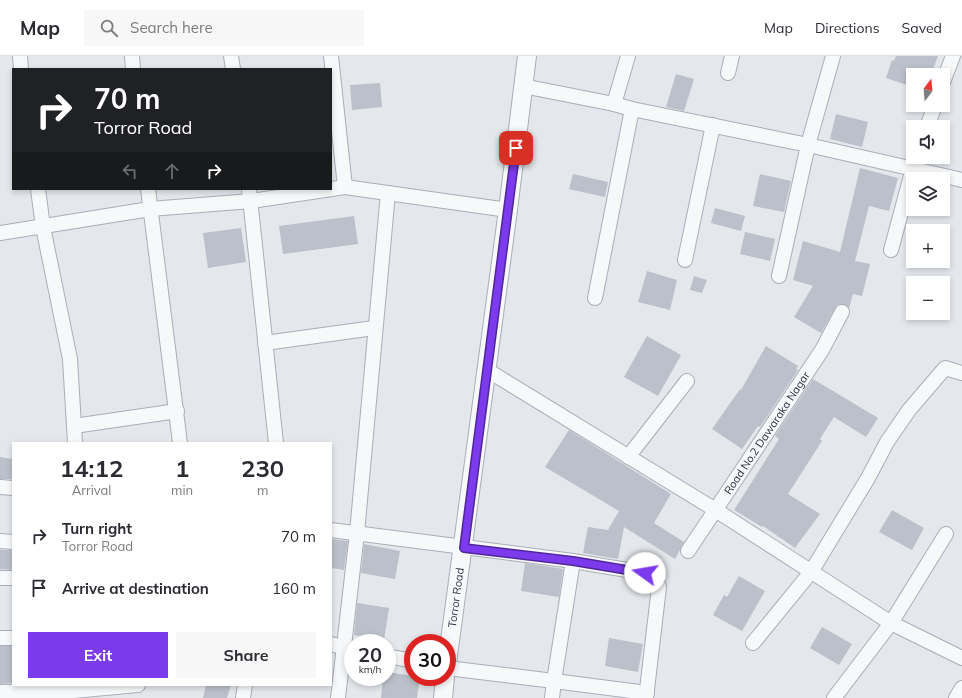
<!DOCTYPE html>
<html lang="en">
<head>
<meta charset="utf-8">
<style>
	:root { --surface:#fff; --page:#f7f7f7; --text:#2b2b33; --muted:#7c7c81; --line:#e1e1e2; --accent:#7c3aed }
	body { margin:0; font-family:Mulish,sans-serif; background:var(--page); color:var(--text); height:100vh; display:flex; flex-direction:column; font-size:15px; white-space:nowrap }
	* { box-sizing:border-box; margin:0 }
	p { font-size:13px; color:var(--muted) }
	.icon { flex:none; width:22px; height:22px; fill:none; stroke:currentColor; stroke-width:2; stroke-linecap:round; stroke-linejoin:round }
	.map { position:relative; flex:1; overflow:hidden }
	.details { position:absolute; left:12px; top:386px; width:320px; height:244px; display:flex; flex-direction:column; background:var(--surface); border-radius:0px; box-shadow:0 2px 6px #0003 }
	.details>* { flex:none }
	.hud { position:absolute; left:12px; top:12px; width:320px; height:122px; border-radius:0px; box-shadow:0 2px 6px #0003; background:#202124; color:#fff; overflow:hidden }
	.needle { width:26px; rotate:16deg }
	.controls { position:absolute; left:906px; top:12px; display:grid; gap:8px }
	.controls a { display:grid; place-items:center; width:44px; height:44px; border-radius:0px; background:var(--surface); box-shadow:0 2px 6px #0003; font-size:20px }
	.speed { position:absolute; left:344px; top:578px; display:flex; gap:8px; font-size:20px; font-weight:700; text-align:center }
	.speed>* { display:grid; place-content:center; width:52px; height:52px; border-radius:50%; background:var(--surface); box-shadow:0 2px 6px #0003; line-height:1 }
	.speed small { font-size:10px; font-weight:400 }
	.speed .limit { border:6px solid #d22; background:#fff; color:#111 }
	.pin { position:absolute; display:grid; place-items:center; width:34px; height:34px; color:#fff; margin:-17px; border-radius:8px; box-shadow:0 2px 6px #0006 }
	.me { position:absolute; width:44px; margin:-22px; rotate:283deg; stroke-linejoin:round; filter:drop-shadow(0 0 3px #0008) }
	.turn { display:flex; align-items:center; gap:14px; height:84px; padding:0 16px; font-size:18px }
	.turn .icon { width:52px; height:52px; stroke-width:2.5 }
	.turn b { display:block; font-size:28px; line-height:34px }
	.lanes { display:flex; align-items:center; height:38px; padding:0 16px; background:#0003; justify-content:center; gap:20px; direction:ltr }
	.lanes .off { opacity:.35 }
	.eta { display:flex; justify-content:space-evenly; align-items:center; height:68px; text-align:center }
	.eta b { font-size:24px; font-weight:700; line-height:28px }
	.action { display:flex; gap:8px; margin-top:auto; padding:8px 16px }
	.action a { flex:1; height:46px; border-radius:0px; background:var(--accent); color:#fff; font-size:16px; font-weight:700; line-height:46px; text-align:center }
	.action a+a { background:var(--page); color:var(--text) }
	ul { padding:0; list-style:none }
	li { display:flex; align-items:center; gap:12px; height:52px; padding:0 16px }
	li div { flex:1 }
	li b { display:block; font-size:15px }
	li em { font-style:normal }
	header { display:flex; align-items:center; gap:24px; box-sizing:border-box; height:56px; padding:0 20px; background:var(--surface); border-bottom:1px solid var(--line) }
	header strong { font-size:19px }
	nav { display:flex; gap:22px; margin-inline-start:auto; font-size:14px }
	.search { width:280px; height:36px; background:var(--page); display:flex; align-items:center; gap:10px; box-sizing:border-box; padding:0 14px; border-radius:0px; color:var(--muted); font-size:15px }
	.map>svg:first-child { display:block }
	.building { fill:#bbc0ca }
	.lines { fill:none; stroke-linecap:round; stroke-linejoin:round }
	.minor-casing { stroke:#a9aeb7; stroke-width:16 }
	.tertiary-casing { stroke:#a9aeb7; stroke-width:20 }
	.minor { stroke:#f7f8fa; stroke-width:14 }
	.tertiary { stroke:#f7f8fa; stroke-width:18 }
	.route-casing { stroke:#51269a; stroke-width:10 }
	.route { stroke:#7c3aed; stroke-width:7 }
	.labels { text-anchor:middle; stroke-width:3; stroke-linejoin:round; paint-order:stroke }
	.street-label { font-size:11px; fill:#2b3445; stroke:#f4f6f9 }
</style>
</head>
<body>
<header>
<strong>Map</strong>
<div class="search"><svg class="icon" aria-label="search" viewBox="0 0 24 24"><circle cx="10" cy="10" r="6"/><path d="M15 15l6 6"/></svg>Search here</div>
<nav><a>Map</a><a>Directions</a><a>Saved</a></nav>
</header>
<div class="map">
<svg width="962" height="642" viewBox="0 0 962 642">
	<rect width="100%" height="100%" fill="#e4e7ec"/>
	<!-- building -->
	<path class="building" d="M896,0H938L931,19H913V31L886,22L892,4L894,5Z
		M676,18L694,23L684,55L666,51Z
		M380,27L382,51L352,54L350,29Z
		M836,58L868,66L862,91L830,83Z
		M860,112L898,122L889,155L869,150L855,205L870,208L862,240L853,238L849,252L842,248L837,249L821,277L794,261L813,230L793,224L803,185L840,196Z
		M573,118L608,126L605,141L569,133Z
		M760,118L791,125L784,156L753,150Z
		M715,152L745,160L741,175L711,167Z
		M354,160L358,188L283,198L279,170Z
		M241,172L246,206L208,212L203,177Z
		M745,176L775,183L770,205L740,198Z
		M647,215L677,224L670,254L638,246Z
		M694,220L707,224L702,237L690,234Z
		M647,280L681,299L658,340L624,321Z
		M766,290L798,310L796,313L798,314L760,371L758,370L742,393L712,373L740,333L741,334Z
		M813,323L878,362L866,381L834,361L820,383L822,385L788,438L820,458L795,492L763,470L762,471L734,454L779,383L775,380Z
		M569,374L671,438L654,467L684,486L675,503L624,471L618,503L583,497L588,471L608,474L619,455L545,411Z
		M0,401L13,403V423H0Z
		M892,454L924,472L912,494L879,476Z
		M331,483L348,485L344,514L331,512Z
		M364,488L400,495L395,523L361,517Z
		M0,494H13V514L0,513Z
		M525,507L563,513L559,541L521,535Z
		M739,520L765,535L742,575L713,559L724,539L727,541Z
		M357,547L389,552L384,584L354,579Z
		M822,571L852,588L839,609L810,592Z
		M609,582L643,588L638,616L605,610Z
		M0,590H13V627L0,628Z
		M387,616L420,621L417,642H381L383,621H387Z
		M206,629H231L227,642H203Z"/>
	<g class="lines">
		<!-- minor casing -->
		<g class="minor-casing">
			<g id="minor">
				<path d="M20,0L21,13"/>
				<path d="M132,0L133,13"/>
				<path d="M231,0L233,13"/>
				<path d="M331,0L345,131"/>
				<path d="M728,17L732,0"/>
				<path d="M943,26L953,0"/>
				<path d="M523,30L614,48L632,53L808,89L962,124"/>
				<path d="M614,48L628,0"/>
				<path d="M927,71L935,49"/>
				<path d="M38,133L43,171L70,303L75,387"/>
				<path d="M148,133L180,387"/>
				<path d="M249,133L276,387"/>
				<path d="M0,177L150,153L251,145L345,131L508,154"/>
				<path d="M891,194L916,101"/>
				<path d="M685,204L713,69"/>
				<path d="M779,220L808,89L833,0"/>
				<path d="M595,242L632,53"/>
				<path d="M265,287L374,272"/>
				<path d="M487,314L714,453L891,567L962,602"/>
				<path d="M74,370L177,355"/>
				<path d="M628,401L687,325"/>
				<path d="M0,431L13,432"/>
				<path d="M331,474L573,505L645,517L654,522L659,531L646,642"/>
				<path d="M0,485L13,486"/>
				<path id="s1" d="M688,495L822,294L842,256"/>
				<path d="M0,522H13"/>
				<path d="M0,582H13"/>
				<path d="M753,587L811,516L868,422L887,386L909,354L945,312L962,317"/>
				<path d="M331,588L353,594"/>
				<path d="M387,600L413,605"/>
				<path d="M447,612L554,625L573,505"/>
				<path d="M0,636L73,635L138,629"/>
				<path d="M243,642L245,629"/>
				<path d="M338,642L357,477L388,137"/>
				<path d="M552,642L554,625L647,637"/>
				<path d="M834,642L891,567L946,478"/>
				<path d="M956,642L962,632"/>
			</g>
		</g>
		<!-- tertiary casing -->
		<g class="tertiary-casing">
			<g id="tertiary">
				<path id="s2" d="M447,607L508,154L527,0"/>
				<path d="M443,642L445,621"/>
			</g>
		</g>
		<!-- minor -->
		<use href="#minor" class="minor"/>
		<!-- tertiary -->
		<use href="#tertiary" class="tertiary"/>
	</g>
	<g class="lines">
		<!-- route casing -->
		<g class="route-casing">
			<path id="route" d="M516,92L464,492L573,505L645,517"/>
		</g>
		<!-- route -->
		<use href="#route" class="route"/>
	</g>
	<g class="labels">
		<!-- street labels -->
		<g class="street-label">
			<text dy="4" stroke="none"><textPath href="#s1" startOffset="142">Road No.2 Dawaraka Nagar</textPath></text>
			<text dy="4" stroke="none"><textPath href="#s2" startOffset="66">Torror Road</textPath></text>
		</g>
	</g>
</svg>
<div class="controls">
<a><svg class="needle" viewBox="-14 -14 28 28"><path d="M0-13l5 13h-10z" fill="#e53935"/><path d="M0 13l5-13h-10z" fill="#7c7c81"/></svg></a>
<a><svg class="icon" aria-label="sound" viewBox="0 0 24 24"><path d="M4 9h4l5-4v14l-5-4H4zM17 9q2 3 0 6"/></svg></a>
<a><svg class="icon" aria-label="layers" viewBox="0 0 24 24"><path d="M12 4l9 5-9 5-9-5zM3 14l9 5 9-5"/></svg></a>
<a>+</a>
<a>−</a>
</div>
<div class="speed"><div>20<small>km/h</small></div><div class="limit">30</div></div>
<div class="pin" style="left:516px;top:92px;background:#d93025"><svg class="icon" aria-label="arrive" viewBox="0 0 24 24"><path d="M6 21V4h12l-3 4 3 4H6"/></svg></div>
<svg class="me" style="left:645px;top:517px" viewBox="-20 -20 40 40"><circle r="19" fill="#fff"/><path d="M0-13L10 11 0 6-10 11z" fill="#7c3aed"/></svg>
<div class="hud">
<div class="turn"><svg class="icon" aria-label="right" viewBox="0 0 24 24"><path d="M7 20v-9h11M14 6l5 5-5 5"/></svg><div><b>70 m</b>Torror Road</div></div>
<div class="lanes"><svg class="icon off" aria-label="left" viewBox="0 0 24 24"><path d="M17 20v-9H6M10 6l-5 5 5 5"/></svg><svg class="icon off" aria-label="ahead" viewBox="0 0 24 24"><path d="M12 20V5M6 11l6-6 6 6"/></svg><svg class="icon" aria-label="right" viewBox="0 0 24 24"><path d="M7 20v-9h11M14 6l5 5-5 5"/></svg></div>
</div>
<section class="details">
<div class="eta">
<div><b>14:12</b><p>Arrival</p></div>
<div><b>1</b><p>min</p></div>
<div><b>230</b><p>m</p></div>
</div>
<ul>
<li><svg class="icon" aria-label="right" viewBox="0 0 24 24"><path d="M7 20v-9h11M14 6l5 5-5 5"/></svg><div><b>Turn right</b><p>Torror Road</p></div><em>70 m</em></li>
<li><svg class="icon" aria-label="arrive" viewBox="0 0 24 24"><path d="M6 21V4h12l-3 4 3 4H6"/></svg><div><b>Arrive at destination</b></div><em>160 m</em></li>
</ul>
<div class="action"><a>Exit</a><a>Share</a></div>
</section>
</div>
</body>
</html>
